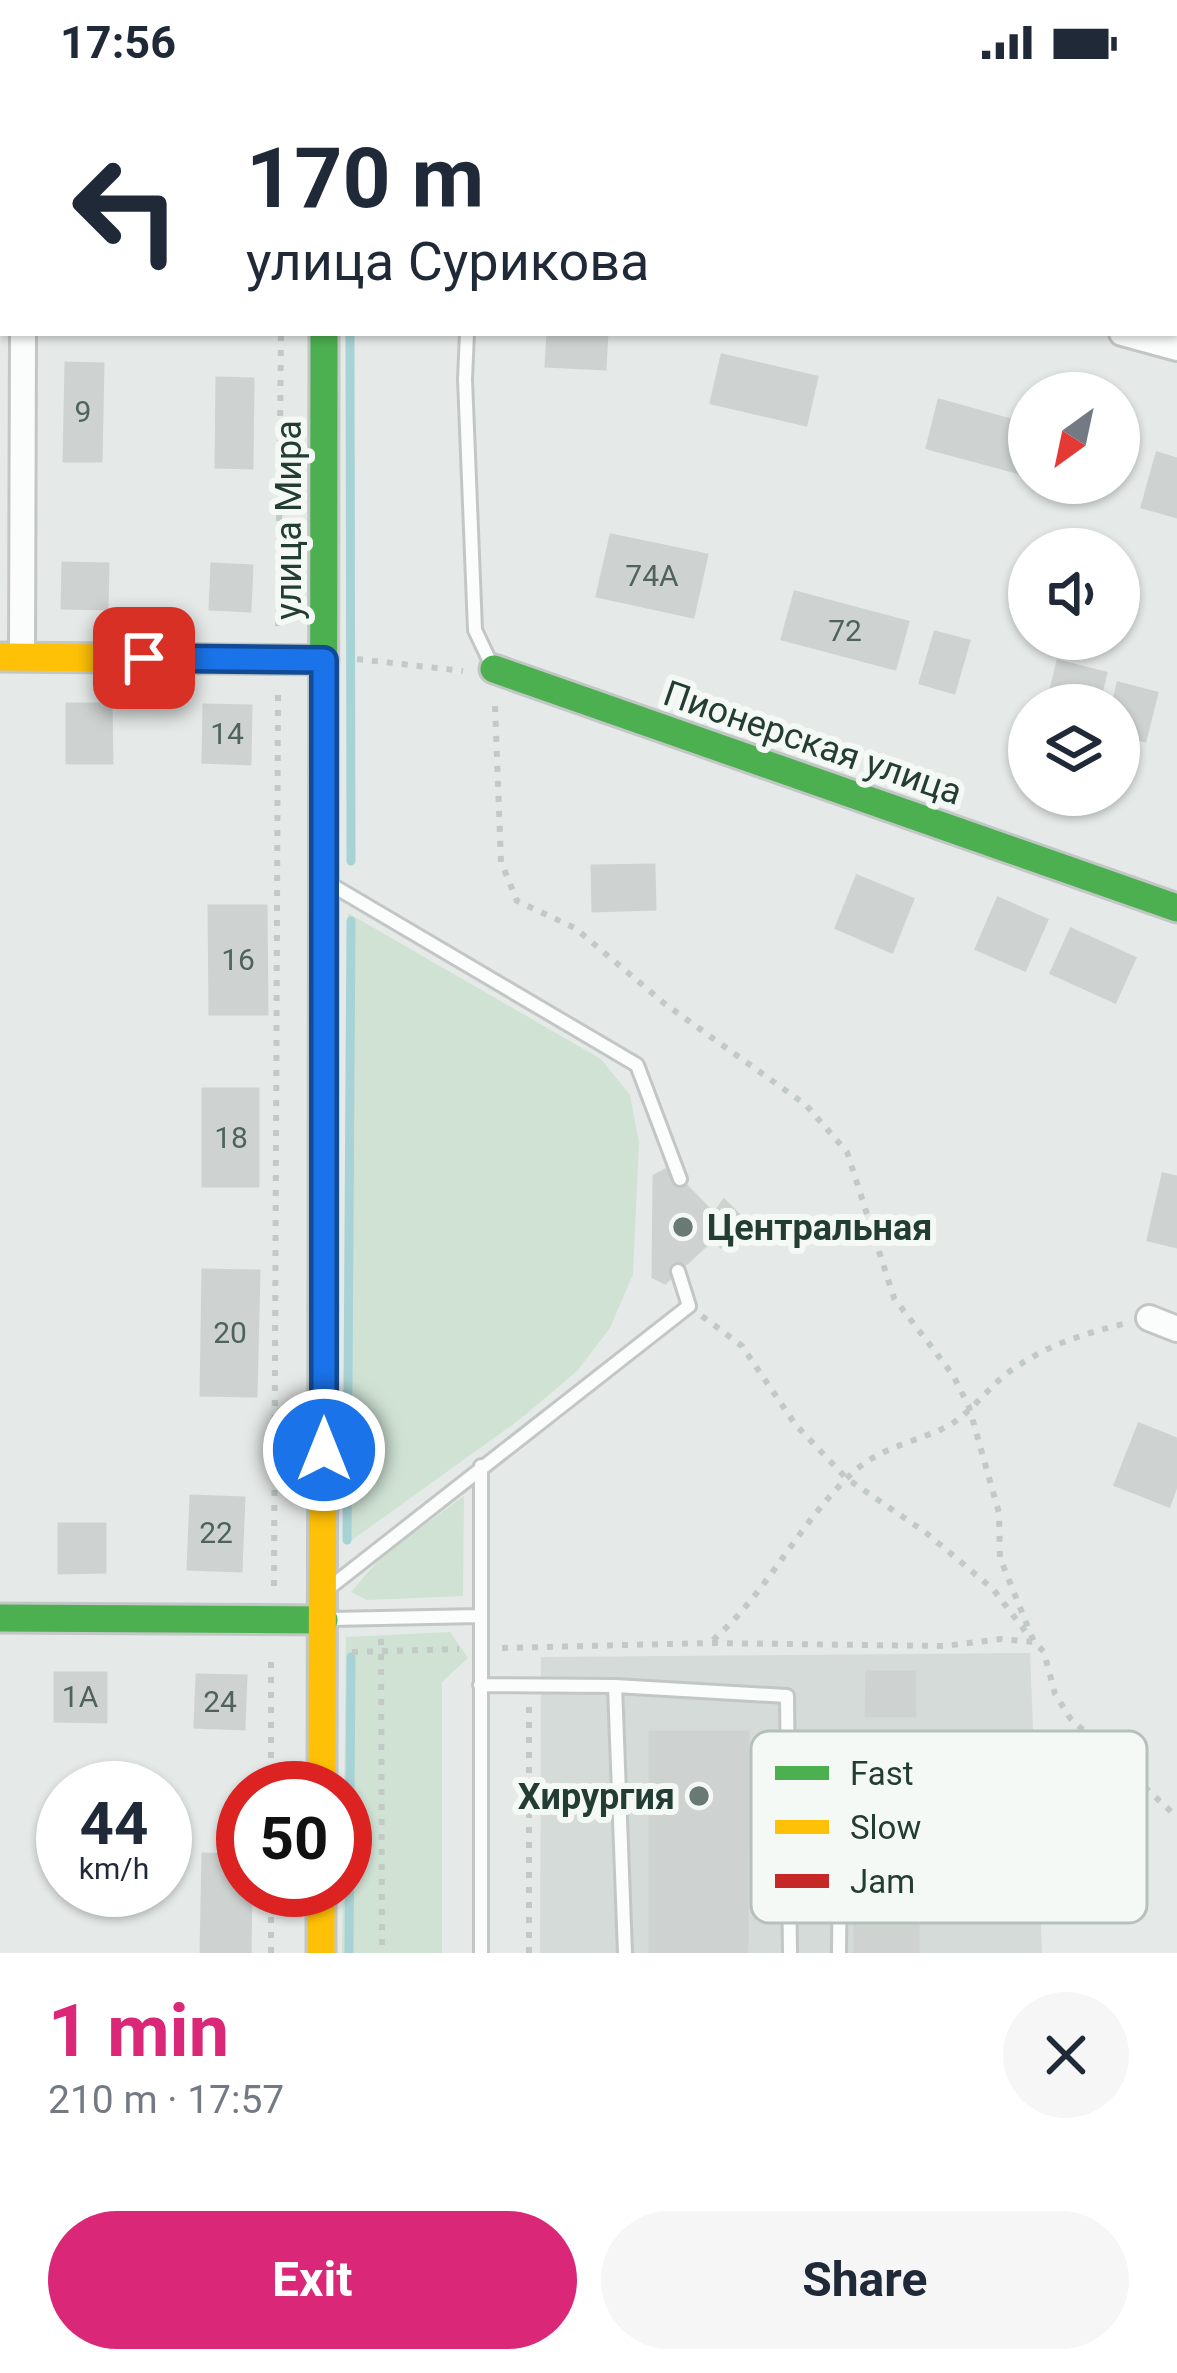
<!DOCTYPE html>
<html lang="en">
<head>
<meta charset="utf-8">
<style>
	:root { --surface:#fff; --page:#f6f6f7; --text:#1f2937; --muted:#747a83; --accent:#db2777 }
	body { margin:0; font-family:Roboto,sans-serif; background:var(--page); color:var(--text); height:100vh; display:flex; flex-direction:column; font-size:45px; white-space:nowrap }
	* { box-sizing:border-box; margin:0 }
	p { font-size:39px; color:var(--muted) }
	.icon { flex:none; width:66px; height:66px; fill:none; stroke:currentColor; stroke-width:2; stroke-linecap:round; stroke-linejoin:round }
	.map { position:relative; height:1869px; overflow:hidden }
	.side { display:flex; flex-direction:column; background:var(--surface); flex:1 }
	.side>* { flex:none }
	.guide { position:absolute; left:0px; top:0px; width:1179px; height:252px; box-shadow:0 3px 9px #0004; background:#fff; color:var(--text); overflow:hidden }
	.needle { width:78px; rotate:213deg }
	.buttons { position:absolute; left:1008px; top:288px; display:grid; gap:24px }
	.buttons a { display:grid; place-items:center; width:132px; height:132px; border-radius:50%; background:var(--surface); box-shadow:0 3px 9px #0004; font-size:60px }
	.speed { position:absolute; left:36px; top:1677px; display:flex; gap:24px; font-size:60px; font-weight:700; text-align:center }
	.speed>* { display:grid; place-content:center; width:156px; height:156px; border-radius:50%; background:var(--surface); box-shadow:0 3px 9px #0004; line-height:1 }
	.speed small { font-size:30px; font-weight:400 }
	.speed .limit { border:18px solid #d22; background:#fff; color:#111 }
	.pin { position:absolute; display:grid; place-items:center; width:102px; height:102px; color:#fff; margin:-51px; border-radius:24px; box-shadow:0 6px 18px #0006 }
	.me { position:absolute; width:132px; margin:-66px; rotate:0deg; stroke-linejoin:round; filter:drop-shadow(0 0 9px #0008) }
	.turn { display:flex; align-items:center; gap:42px; height:252px; padding:0 48px; font-size:54px }
	.turn .icon { width:156px; height:156px; stroke-width:2.5 }
	.turn b { display:block; font-size:84px; line-height:102px }
	.round { display:grid; place-items:center; flex:none; width:126px; height:126px; border-radius:63px; background:var(--page) }
	.overview { display:flex; align-items:center; justify-content:space-between; height:204px; padding:0 48px }
	h1 { font-size:72px; font-weight:700; line-height:90px; color:var(--accent) }
	.button { display:flex; gap:24px; margin-top:auto; padding:24px 48px }
	.button a { flex:1; height:138px; border-radius:72px; background:var(--accent); color:#fff; font-size:48px; font-weight:700; line-height:138px; text-align:center }
	.button a+a { background:var(--page); color:var(--text) }
	.status { display:flex; justify-content:space-between; align-items:center; height:84px; padding:0 60px; background:var(--surface); direction:ltr }
	.status svg { height:33px; fill:currentColor }
	.map>svg:first-child { display:block }
	.built { fill:#d4dbd8 }
	.green { fill:#cfe2d4 }
	.lines { fill:none; stroke-linecap:round; stroke-linejoin:round }
	.stream { stroke:#a8d3d6; stroke-width:9 }
	.building { fill:#ced3d1; stroke:#ced3d1; stroke-width:3 }
	.lane-casing { stroke:#c2c7c5; stroke-width:18 }
	.street-casing { stroke:#c2c7c5; stroke-width:30 }
	.fast-casing { stroke:#c1c7c5; stroke-width:33 }
	.slow-casing { stroke:#c1c7c5; stroke-width:33 }
	.jam-casing { stroke:#c1c7c5; stroke-width:33 }
	.path { stroke:#c2cac6; stroke-width:6; stroke-dasharray:6 9; stroke-linecap:butt }
	.lane { stroke:#fbfcfc; stroke-width:12 }
	.street { stroke:#fbfcfc; stroke-width:24 }
	.fast { stroke:#4caf50; stroke-width:27 }
	.slow { stroke:#ffc107; stroke-width:27 }
	.jam { stroke:#c62828; stroke-width:27 }
	.route-casing { stroke:#114b97; stroke-width:30 }
	.route { stroke:#1a73e8; stroke-width:21 }
	.poi-dot { fill:#687a73; stroke:#f4f9f6; stroke-width:4.5 }
	.labels { text-anchor:middle; stroke-width:12; stroke-linejoin:round; paint-order:stroke }
	.number-label { font-size:30px; fill:#4f635c }
	.street-label { font-size:36px; fill:#243d34; stroke:#f4f9f6 }
	.poi-label { font-size:36px; font-weight:bold; fill:#243d34; stroke:#f4f9f6; text-anchor:start }
	.key { fill:#f4f9f6; stroke:#b6c1bc; stroke-width:3 }
	.key-label { font-size:33px; fill:#243d34 }
</style>
</head>
<body>
<div class="status"><b>17:56</b><svg viewBox="0 0 49 12"><path d="M0 12V9h3v3zM5 12V6h3v6zM10 12V3h3v9zM15 12V0h3v12zM26 1h20v11H26zM47 4h2v5h-2z"/></svg></div>
<div class="map">
<svg width="1177" height="1869" viewBox="0 0 1177 1869">
	<rect width="100%" height="100%" fill="#e5eae8"/>
	<!-- built -->
	<path class="built" d="M1030,1569L1042,1869H540L541,1573Z"/>
	<!-- green -->
	<path class="green" d="M348,829L601,975L630,1011L639,1058L633,1190L610,1244L577,1287L519,1336L345,1461Z
		M464,1412L463,1512L367,1516L351,1508L382,1472Z
		M450,1548L468,1574L442,1598V1869H342L346,1553Z"/>
	<g class="lines">
		<!-- stream -->
		<path class="stream" d="M350,0V3
			M350,249L351,777
			M347,1456L351,837
			M349,1869L351,1573"/>
	</g>
	<!-- building -->
	<path class="building" d="M548,249H607L605,285L546,282Z
		M722,271L817,293L806,341L711,319Z
		M66,279L103,280L101,377H64Z
		M217,294L253,295L252,384L216,383Z
		M939,316L1029,341V372L1024,390L927,364Z
		M1157,369L1177,375V433L1142,423Z
		M611,451L707,471L693,533L597,512Z
		M63,479L108,480L107,525L62,524Z
		M212,480L252,482L250,527L210,525Z
		M795,508L908,538L895,585L782,555Z
		M935,548L969,557L954,609L920,599Z
		M1058,577L1106,589L1098,621H1047Z
		M1118,599L1157,609L1145,657L1119,650V621H1113Z
		M67,620H111L112,679H67Z
		M204,621L251,622L250,680L203,678Z
		M654,781L655,825L593,827L592,782Z
		M857,792L913,815L892,868L836,844Z
		M998,814L1047,836L1025,886L976,865Z
		M209,822H266L267,930H210Z
		M1071,845L1135,874L1115,918L1051,889Z
		M203,1005H258V1102H203Z
		M669,1084L714,1130L713,1155L665,1199L653,1193L654,1092Z
		M1163,1090L1177,1093V1163L1148,1156Z
		M724,1116L747,1139L721,1163L713,1155L714,1130Z
		M203,1186L259,1187L256,1312L201,1311Z
		M1139,1340L1177,1355V1400L1169,1422L1115,1401Z
		M191,1412L244,1414L241,1487L188,1485Z
		M59,1440H105V1488L59,1489Z
		M867,1588H915V1632H866Z
		M55,1589H106V1638L55,1637Z
		M197,1591L246,1592L244,1645L195,1643Z
		M650,1648H748L747,1869H650Z
		M203,1770L243,1771V1806H251L250,1869H201Z
		M855,1818H918V1869H855Z"/>
	<g class="lines">
		<!-- lane casing -->
		<g class="lane-casing">
			<path id="lane" d="M430,0V3
				M467,249L465,295L475,546L493,584
				M330,800L637,981L680,1095
				M329,1504L689,1222L678,1187
				M331,1535L479,1532
				M480,1601L615,1602L787,1612L790,1869
				M615,1602L625,1869
				M481,1869V1382
				M839,1869L840,1770L865,1752H994"/>
		</g>
		<!-- street casing -->
		<g class="street-casing">
			<path id="street" d="M24,3V0
				M1122,249L1177,264
				M22,573L23,249
				M1149,1234L1177,1245"/>
		</g>
		<!-- fast casing -->
		<g class="fast-casing">
			<path id="fast" d="M494,585L1177,824
				M323,1225L324,249
				M0,1534L324,1536"/>
		</g>
		<!-- slow casing -->
		<g class="slow-casing">
			<path id="slow" d="M0,573L324,576
				M322,1704L323,1225
				M321,1806V1869"/>
		</g>
		<!-- jam casing -->
		<g class="jam-casing">
			<path id="jam" d="M324,0V3"/>
		</g>
		<!-- path -->
		<path class="path" d="M283,3V0
			M278,542L281,249
			M357,575L463,587
			M495,622L501,778L517,817L575,844L665,920L806,1021L847,1068L894,1214L953,1291L969,1323L999,1429L1000,1474L1034,1558
			M702,1232L742,1262L795,1340L846,1394L925,1448L993,1505L1028,1551
			M274,1502L278,610
			M381,1555L382,1869
			M713,1556C766,1510 797,1443 847,1394C878,1363 908,1361 944,1344C970,1332 989,1301 1013,1285C1048,1261 1083,1250 1123,1240
			M502,1564L710,1559L945,1562L1001,1555L1034,1558L1044,1568L1055,1610L1070,1634L1177,1733
			M352,1568L459,1565
			M271,1704V1570
			M271,1869V1806
			M529,1869V1621"/>
		<!-- lane -->
		<use href="#lane" class="lane"/>
		<!-- street -->
		<use href="#street" class="street"/>
		<!-- fast -->
		<use href="#fast" class="fast"/>
		<!-- slow -->
		<use href="#slow" class="slow"/>
		<!-- jam -->
		<use href="#jam" class="jam"/>
	</g>
	<g class="lines">
		<!-- route casing -->
		<g class="route-casing">
			<path id="route" d="M144,574L324,576V1366"/>
		</g>
		<!-- route -->
		<use href="#route" class="route"/>
	</g>
	<!-- markers -->
	<g class="poi-dot">
		<circle cx="683" cy="1143" r="12"/>
		<circle cx="699" cy="1712" r="12"/>
	</g>
	<g class="labels">
		<!-- number labels -->
		<g class="number-label">
			<text x="83" y="338">9</text>
			<text x="652" y="502">74А</text>
			<text x="845" y="557">72</text>
			<text x="227" y="660">14</text>
			<text x="238" y="886">16</text>
			<text x="231" y="1064">18</text>
			<text x="230" y="1259">20</text>
			<text x="216" y="1459">22</text>
			<text x="80" y="1623">1А</text>
			<text x="220" y="1628">24</text>
		</g>
		<!-- street labels -->
		<g class="street-label">
			<text transform="translate(288 436) rotate(-90)" y="13">улица Мира</text>
			<text transform="translate(813 658) rotate(19)" y="13">Пионерская улица</text>
		</g>
		<!-- poi labels -->
		<g class="poi-label">
			<text x="707" y="1156">Центральная</text>
			<text x="675" y="1725" text-anchor="end">Хирургия</text>
		</g>
	</g>
	<!-- legend -->
	<rect x="751" y="1647" width="396" height="192" rx="18" class="key"/>
	<rect x="775" y="1682" width="54" height="14" fill="#4caf50"/>
	<rect x="775" y="1736" width="54" height="14" fill="#ffc107"/>
	<rect x="775" y="1790" width="54" height="14" fill="#c62828"/>
	<g class="key-label">
		<text x="850" y="1701">Fast</text>
		<text x="850" y="1755">Slow</text>
		<text x="850" y="1809">Jam</text>
	</g>
</svg>
<div class="buttons">
<a><svg class="needle" viewBox="-14 -14 28 28"><path d="M0-13l5 13h-10z" fill="#e53935"/><path d="M0 13l5-13h-10z" fill="#747a83"/></svg></a>
<a><svg class="icon" aria-label="sound" viewBox="0 0 24 24"><path d="M4 9h4l5-4v14l-5-4H4zM17 9q2 3 0 6"/></svg></a>
<a><svg class="icon" aria-label="layers" viewBox="0 0 24 24"><path d="M12 4l9 5-9 5-9-5zM3 14l9 5 9-5"/></svg></a>
</div>
<div class="speed"><div>44<small>km/h</small></div><div class="limit">50</div></div>
<div class="pin" style="left:144px;top:574px;background:#d93025"><svg class="icon" aria-label="arrive" viewBox="0 0 24 24"><path d="M6 21V4h12l-3 4 3 4H6"/></svg></div>
<svg class="me" style="left:324px;top:1366px" viewBox="-20 -20 40 40"><circle r="17" fill="#1a73e8" stroke="#fff" stroke-width="3"/><path d="M0-11L8 9 0 5-8 9z" fill="#fff"/></svg>
<div class="guide">
<div class="turn"><svg class="icon" aria-label="left" viewBox="0 0 24 24"><path d="M17 20v-9H6M10 6l-5 5 5 5"/></svg><div><b>170 m</b>улица Сурикова</div></div>
</div>
</div>
<section class="side">
<div class="overview"><div><h1>1 min</h1><p>210 m · 17:57</p></div><a class="round"><svg class="icon" aria-label="close" viewBox="0 0 24 24"><path d="M6 6l12 12M18 6L6 18"/></svg></a></div>
<div class="button"><a>Exit</a><a>Share</a></div>
</section>
</body>
</html>
